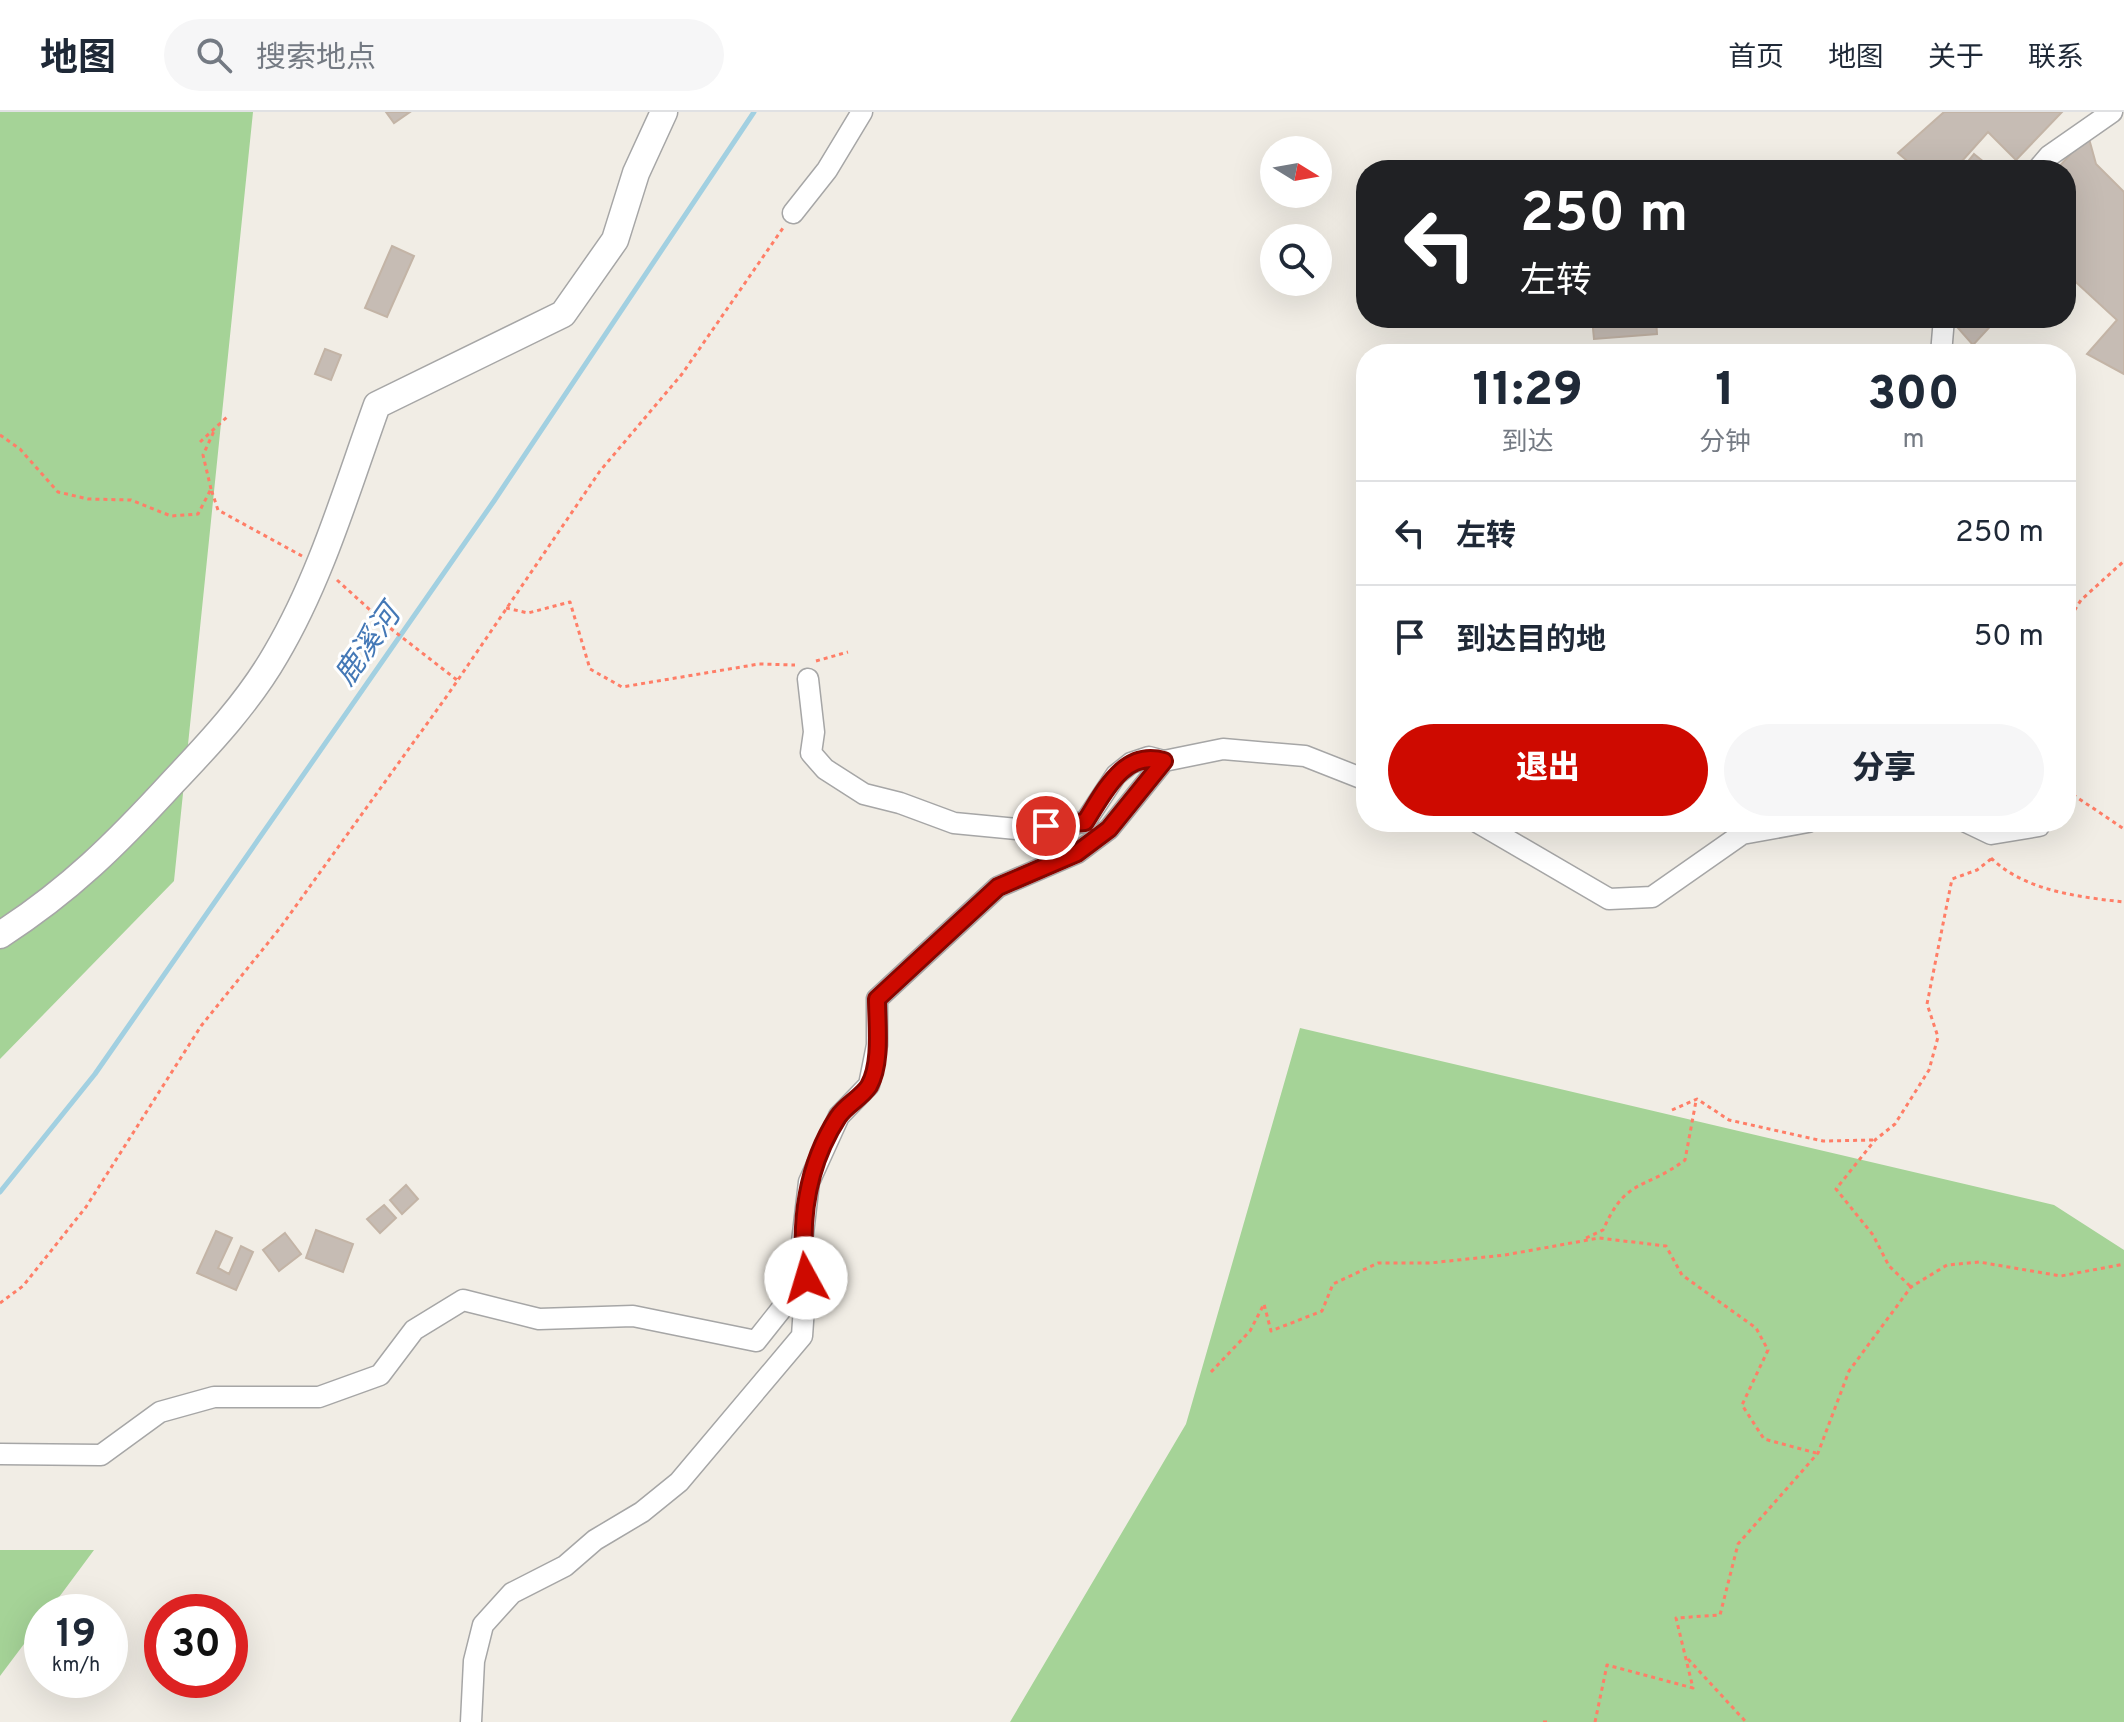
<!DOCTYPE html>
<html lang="zh">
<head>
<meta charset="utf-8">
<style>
	:root { --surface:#fff; --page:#f6f6f7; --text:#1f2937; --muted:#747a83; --line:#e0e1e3; --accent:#ce0a00 }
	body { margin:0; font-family:Overpass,"Noto Sans SC",sans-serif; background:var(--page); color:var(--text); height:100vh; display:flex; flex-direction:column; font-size:30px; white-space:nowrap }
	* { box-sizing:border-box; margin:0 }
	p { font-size:26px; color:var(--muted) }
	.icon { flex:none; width:44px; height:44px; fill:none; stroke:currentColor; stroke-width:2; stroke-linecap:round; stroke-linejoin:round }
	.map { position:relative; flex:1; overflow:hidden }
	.panel { position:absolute; left:1356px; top:232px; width:720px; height:488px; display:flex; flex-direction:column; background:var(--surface); border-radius:32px; box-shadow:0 8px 32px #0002 }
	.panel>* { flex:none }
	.hud { position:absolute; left:1356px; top:48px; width:720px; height:168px; border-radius:32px; box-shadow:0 8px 32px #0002; background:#202124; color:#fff; overflow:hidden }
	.needle { width:52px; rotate:101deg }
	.fabs { position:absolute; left:1260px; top:24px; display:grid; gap:16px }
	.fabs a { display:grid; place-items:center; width:72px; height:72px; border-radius:50%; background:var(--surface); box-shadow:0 8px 32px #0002; font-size:40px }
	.speed { position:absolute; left:24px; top:1482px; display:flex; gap:16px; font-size:40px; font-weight:700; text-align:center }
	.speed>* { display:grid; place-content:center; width:104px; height:104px; border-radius:50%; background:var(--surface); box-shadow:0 8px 32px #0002; line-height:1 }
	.speed small { font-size:20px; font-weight:400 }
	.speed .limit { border:12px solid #d22; background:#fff; color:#111 }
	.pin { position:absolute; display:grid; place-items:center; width:68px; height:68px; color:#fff; margin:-34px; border:4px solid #fff; border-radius:50%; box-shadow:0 2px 8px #0007 }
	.me { position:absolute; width:88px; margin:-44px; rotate:354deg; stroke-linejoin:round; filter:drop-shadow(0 0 6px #0008) }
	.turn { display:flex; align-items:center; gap:28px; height:168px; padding:0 32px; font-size:36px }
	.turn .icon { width:104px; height:104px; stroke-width:2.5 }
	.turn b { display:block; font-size:56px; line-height:68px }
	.eta { display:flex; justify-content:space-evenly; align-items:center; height:136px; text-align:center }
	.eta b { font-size:48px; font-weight:800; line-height:56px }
	.action { display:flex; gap:16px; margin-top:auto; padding:16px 32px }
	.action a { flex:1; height:92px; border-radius:48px; background:var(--accent); color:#fff; font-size:32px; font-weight:800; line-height:92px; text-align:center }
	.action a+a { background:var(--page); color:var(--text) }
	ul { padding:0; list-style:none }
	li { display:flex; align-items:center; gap:24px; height:104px; padding:0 32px; border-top:2px solid var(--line) }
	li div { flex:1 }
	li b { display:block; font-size:30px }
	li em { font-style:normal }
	header { display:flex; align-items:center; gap:48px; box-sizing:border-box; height:112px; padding:0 40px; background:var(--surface); border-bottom:2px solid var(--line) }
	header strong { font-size:38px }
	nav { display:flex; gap:44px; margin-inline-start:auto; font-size:28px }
	.search { width:560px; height:72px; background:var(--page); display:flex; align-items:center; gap:20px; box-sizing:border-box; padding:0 28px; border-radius:44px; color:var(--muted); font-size:30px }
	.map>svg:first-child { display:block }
	.forest { fill:#a5d397 }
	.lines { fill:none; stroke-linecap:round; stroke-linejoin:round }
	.stream { stroke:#a2d0e1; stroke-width:5 }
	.building { fill:#c6bcb4; stroke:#c3b4a6; stroke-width:2 }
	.minor-casing { stroke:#a6a6a6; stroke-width:23 }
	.tertiary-casing { stroke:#a6a6a6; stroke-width:29 }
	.path { stroke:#ff7e67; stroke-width:3; stroke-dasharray:4 4; stroke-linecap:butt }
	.minor { stroke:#fff; stroke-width:20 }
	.tertiary { stroke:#fff; stroke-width:26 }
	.route-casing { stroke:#860600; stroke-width:20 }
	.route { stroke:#ce0a00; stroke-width:14 }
	.labels { text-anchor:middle; stroke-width:6; stroke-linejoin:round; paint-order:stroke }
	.water-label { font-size:30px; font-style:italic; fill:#4478b6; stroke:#fff }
</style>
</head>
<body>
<header>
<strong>地图</strong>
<div class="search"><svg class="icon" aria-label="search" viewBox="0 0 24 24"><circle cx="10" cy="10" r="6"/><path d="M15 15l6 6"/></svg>搜索地点</div>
<nav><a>首页</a><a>地图</a><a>关于</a><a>联系</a></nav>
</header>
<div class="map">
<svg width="2124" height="1610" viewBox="0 0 2124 1610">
	<rect width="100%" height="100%" fill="#f1ede5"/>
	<!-- forest -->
	<path class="forest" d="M0,0H253L174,769L0,947Z
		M1300,916L2054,1093L2124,1138V1610H1010L1186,1312Z
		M0,1438H94L48,1500H42V1508L0,1564Z"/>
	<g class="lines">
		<!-- stream -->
		<path class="stream" d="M0,1080L95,962L494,389L754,0"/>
	</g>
	<!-- building -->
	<path class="building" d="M386,0H410L394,11Z
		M1944,0H2062L2016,48L1988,20L1954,58H1918L1898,41Z
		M2088,23L2096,52L2124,80V262L2087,242L2117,208L2066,161V58H2056Z
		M1974,42L1985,51L1980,58H1961Z
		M392,134L414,144L387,205L365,196Z
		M1592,206H1656L1657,222L1594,227Z
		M1953,206H1998L1973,233L1951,208Z
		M325,237L341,243L331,268L315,262Z
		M406,1073L418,1087L402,1102L390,1088Z
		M384,1093L396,1106L380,1121L367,1107Z
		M316,1118L353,1132L343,1160L306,1146Z
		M216,1119L232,1126L218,1156L229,1162L241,1134L253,1140L236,1178L197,1161Z
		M285,1121L301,1142L279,1159L263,1138Z"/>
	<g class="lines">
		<!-- minor casing -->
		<g class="minor-casing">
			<path id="minor" d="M2037,58L2049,44L2112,0
				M793,101L827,58L862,0
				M1941,242L1944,206
				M808,567L814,620L811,641L825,657L864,682L900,691L954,711L1027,718L1085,710L1116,663L1131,651L1149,645L1164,649L1223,637L1305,644L1366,668
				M1477,710L1609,787L1652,785L1742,722L1808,710
				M1966,710L1991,722L2039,714L2040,710
				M0,1342L101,1343L160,1300L214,1285H319L380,1263L414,1218L463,1188L539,1207L633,1204L756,1229L806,1166
				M471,1610L474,1549L483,1513L512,1481L565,1454L595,1428L642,1400L679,1370L802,1224L806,1166L802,1130L809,1070L839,1004L869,973L877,933V887L998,775L1077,741L1109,717L1164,649"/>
		</g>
		<!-- tertiary casing -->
		<g class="tertiary-casing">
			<path id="tertiary" d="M0,823C70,778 117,731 173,670C211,630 249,589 276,542C321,466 347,376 377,293L563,202L615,128L636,61L664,0"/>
		</g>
		<!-- path -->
		<path class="path" d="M0,323L20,337L58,380L88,387L131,388L171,404L198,402L211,377L218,398L302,444
			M200,330L227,305
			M211,377L203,343L215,317
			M337,468L390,516L457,568
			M506,496L528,501L570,490L590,557L622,575L759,552L795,553
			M2066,512L2081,488L2124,449
			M816,549L848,540
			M2066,678L2124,717
			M1991,746C2025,779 2079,785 2124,790
			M1672,998L1697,987L1729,1008L1823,1029L1873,1028
			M1586,1126L1603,1118C1627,1064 1644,1079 1685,1048L1696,989
			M1910,1174L1889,1154L1873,1123L1836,1077L1875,1028L1895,1012L1929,958L1938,925L1927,892L1952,767L1977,758L1991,747
			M0,1191L23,1174L86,1095L201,914L280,816L449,581L600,359L682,262L783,116
			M1211,1260L1250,1219L1264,1192L1271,1219L1322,1199L1333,1172L1378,1151H1430L1505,1143L1599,1126L1666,1134L1682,1163L1756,1216L1768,1238L1742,1293L1764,1327L1816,1341
			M1688,1547L1746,1610
			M1543,1610H1551
			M1595,1610L1607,1553L1693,1576L1676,1506L1720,1503L1738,1432L1818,1341L1849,1259L1911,1175L1947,1153L1979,1150L2061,1164L2124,1152"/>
		<!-- minor -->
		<use href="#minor" class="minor"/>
		<!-- tertiary -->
		<use href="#tertiary" class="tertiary"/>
	</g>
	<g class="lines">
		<!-- route casing -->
		<g class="route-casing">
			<path id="route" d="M806,1166C799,1110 807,1053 838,1005C846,993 861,986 869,974C882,951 877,913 877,887L998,775L1077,741L1109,717L1164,649C1123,637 1104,681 1085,710L1046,714"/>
		</g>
		<!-- route -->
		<use href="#route" class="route"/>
	</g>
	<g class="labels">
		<!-- water labels -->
		<g class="water-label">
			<text transform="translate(367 533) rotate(-55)" y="10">鹿溪河</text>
		</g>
	</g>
</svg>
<div class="fabs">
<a><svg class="needle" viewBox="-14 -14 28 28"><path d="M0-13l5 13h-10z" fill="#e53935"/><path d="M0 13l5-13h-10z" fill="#747a83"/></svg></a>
<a><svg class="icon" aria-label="search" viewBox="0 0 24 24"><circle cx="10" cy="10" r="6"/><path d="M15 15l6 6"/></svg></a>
</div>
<div class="speed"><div>19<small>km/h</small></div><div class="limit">30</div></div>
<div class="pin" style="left:1046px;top:714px;background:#d93025"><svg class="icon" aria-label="arrive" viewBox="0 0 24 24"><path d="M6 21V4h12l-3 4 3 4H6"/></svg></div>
<svg class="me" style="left:806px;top:1166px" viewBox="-20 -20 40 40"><circle r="19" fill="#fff"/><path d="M0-13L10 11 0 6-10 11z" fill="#ce0a00"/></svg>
<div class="hud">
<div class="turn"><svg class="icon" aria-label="left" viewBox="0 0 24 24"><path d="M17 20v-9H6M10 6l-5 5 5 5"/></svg><div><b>250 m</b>左转</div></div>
</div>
<section class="panel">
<div class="eta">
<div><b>11:29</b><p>到达</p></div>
<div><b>1</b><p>分钟</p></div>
<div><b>300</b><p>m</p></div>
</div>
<ul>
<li><svg class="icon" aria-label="left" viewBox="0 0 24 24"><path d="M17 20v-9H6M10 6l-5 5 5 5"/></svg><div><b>左转</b></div><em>250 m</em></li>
<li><svg class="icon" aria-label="arrive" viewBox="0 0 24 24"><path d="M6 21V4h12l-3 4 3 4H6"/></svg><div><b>到达目的地</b></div><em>50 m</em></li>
</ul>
<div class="action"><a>退出</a><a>分享</a></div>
</section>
</div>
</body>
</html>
